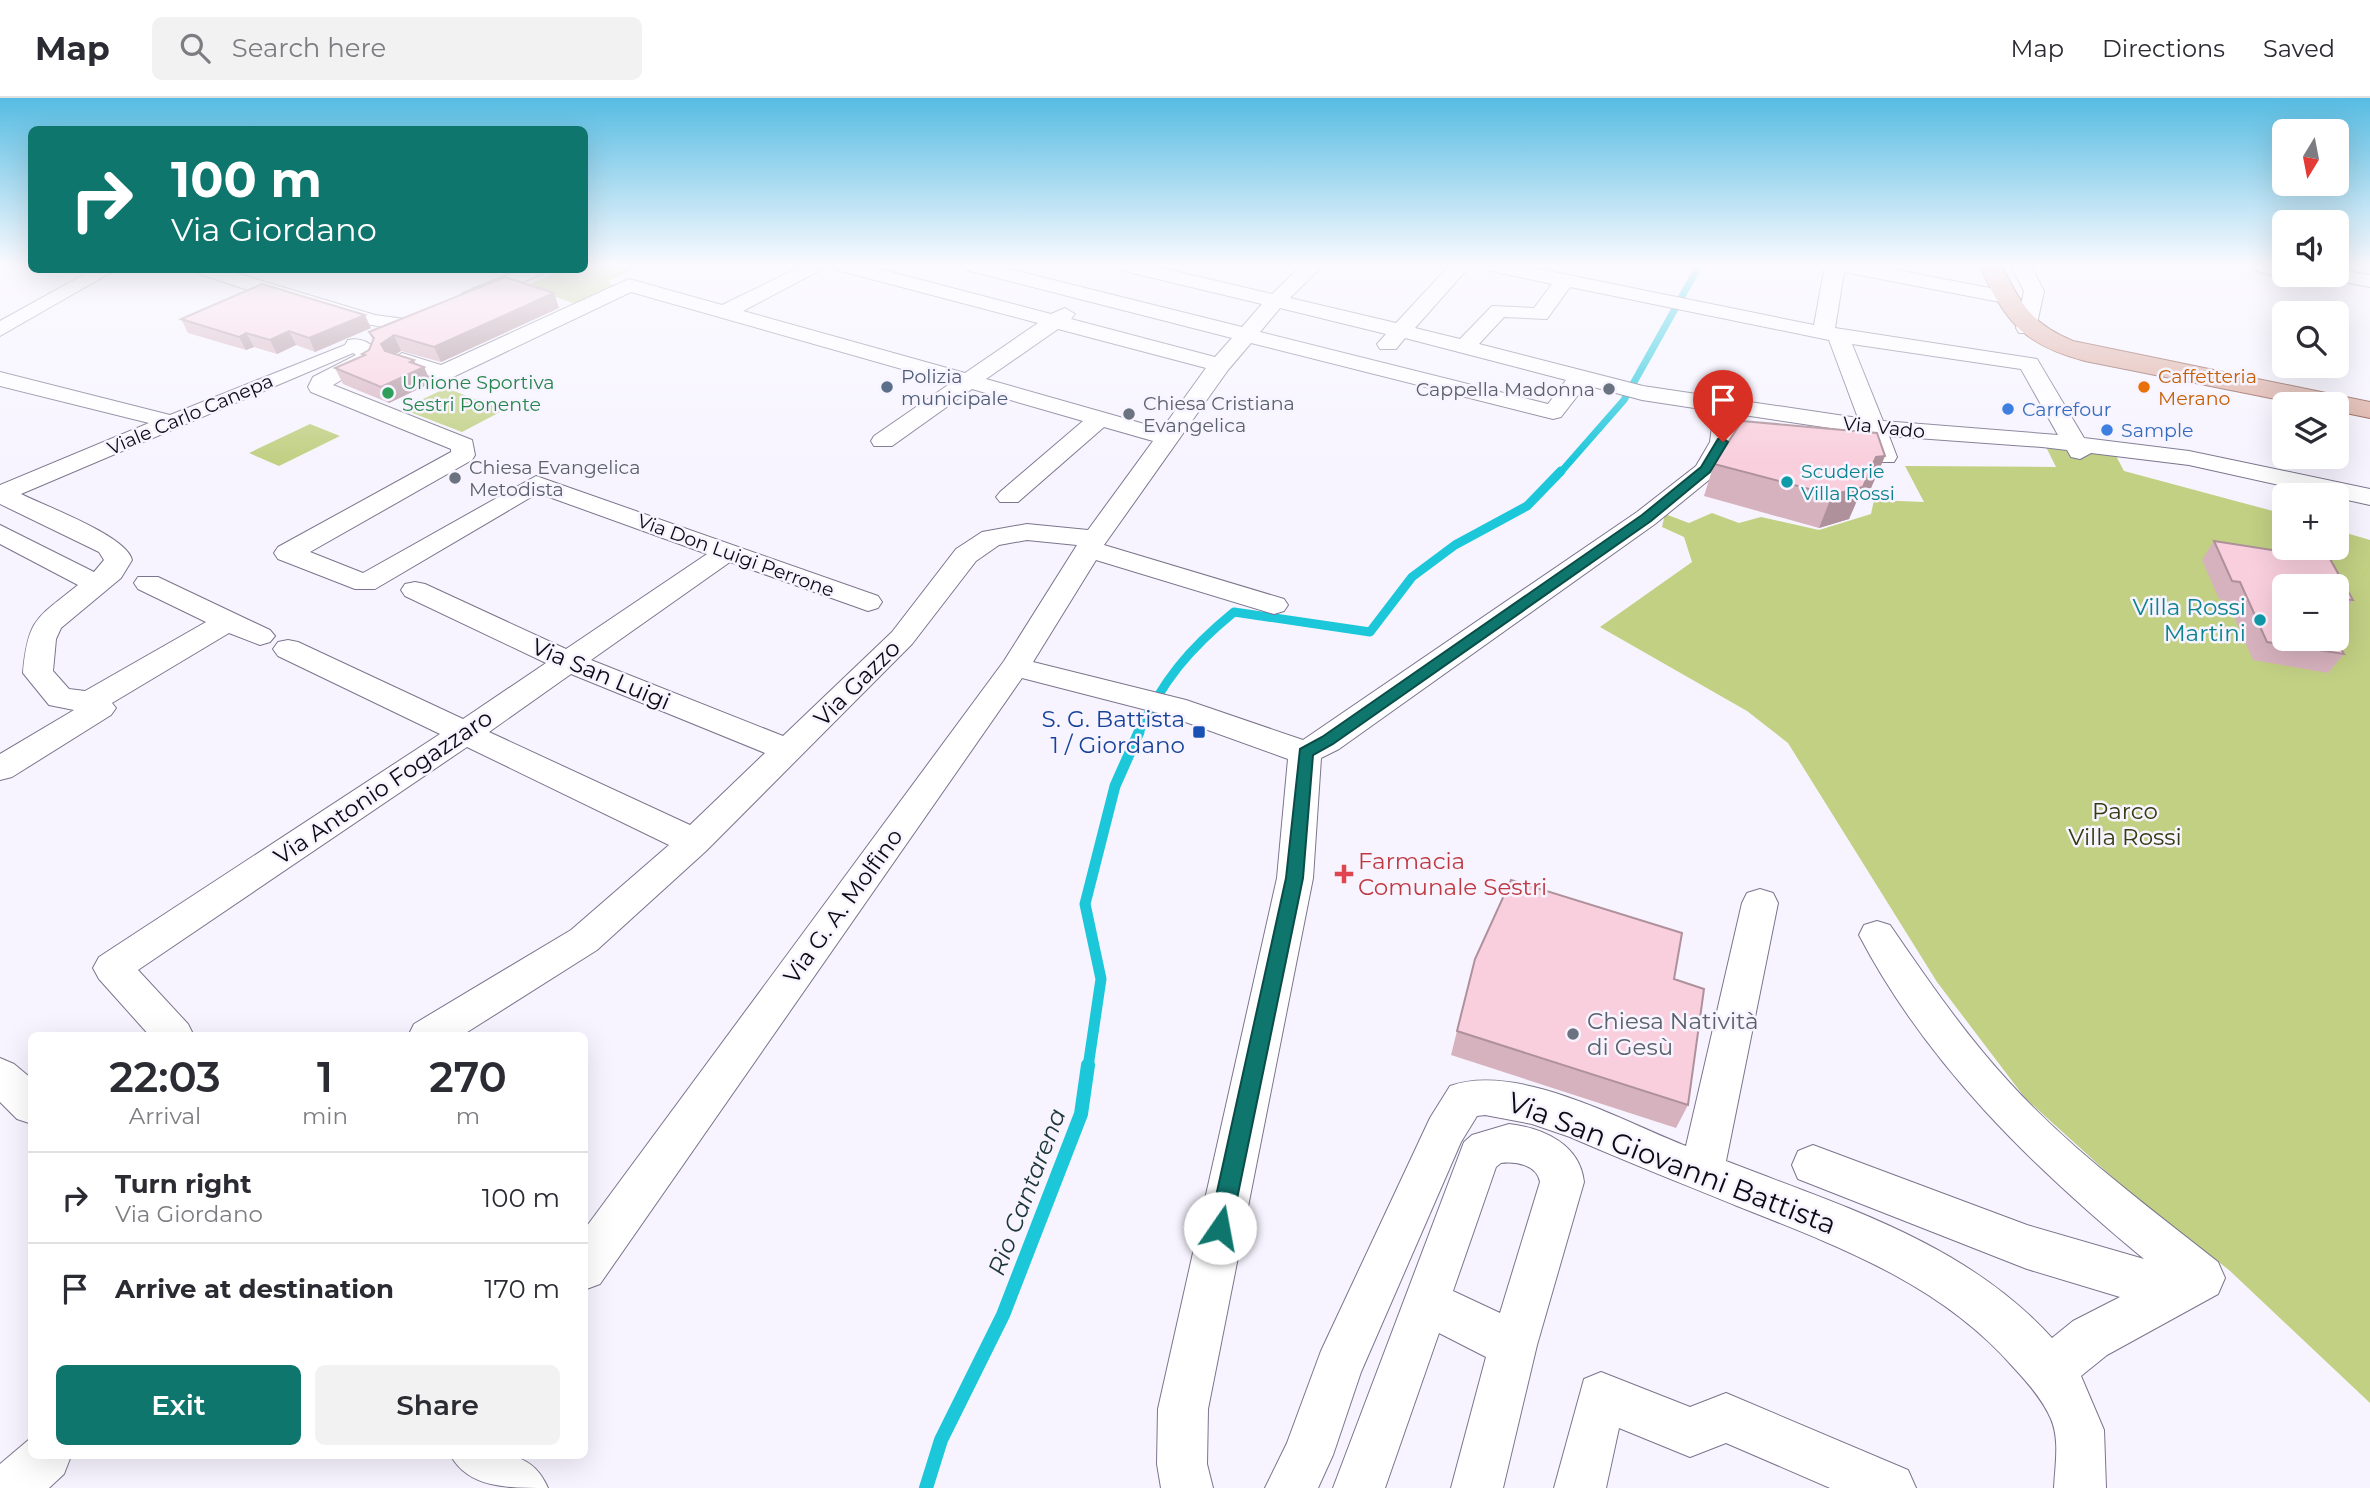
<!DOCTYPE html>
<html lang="en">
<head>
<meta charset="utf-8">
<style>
	:root { --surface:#fff; --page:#f2f2f3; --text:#2b2b33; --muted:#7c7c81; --line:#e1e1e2; --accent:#0f766e }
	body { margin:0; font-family:Montserrat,sans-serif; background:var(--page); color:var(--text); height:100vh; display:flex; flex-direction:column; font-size:26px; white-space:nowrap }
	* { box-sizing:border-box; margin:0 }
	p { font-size:23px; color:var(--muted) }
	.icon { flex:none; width:38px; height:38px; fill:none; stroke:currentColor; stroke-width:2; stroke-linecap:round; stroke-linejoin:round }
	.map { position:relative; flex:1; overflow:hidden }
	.details { position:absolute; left:28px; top:934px; width:560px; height:427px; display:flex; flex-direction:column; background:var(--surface); border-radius:10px; box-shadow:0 7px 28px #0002 }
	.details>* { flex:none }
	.top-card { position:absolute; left:28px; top:28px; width:560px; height:147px; border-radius:10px; box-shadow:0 7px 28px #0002; background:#0f766e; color:#fff; overflow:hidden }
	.needle { width:46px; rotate:190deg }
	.fabs { position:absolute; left:2272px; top:21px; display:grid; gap:14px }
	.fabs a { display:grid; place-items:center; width:77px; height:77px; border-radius:10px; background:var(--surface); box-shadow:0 7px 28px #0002; font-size:35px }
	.pin { position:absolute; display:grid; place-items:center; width:60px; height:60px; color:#fff; margin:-72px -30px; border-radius:50% 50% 50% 0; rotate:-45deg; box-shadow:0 0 7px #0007 }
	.pin .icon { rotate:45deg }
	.me { position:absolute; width:77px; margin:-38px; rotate:12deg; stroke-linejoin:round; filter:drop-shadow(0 0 5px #0008) }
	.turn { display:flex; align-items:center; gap:24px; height:147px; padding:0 28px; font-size:32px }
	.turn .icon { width:91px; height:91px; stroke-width:2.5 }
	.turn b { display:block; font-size:49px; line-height:60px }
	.eta { display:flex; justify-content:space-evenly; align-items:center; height:119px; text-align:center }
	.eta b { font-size:42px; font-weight:600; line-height:49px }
	.cta { display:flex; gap:14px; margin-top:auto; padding:14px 28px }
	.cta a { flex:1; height:80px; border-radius:10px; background:var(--accent); color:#fff; font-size:28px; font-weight:600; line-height:80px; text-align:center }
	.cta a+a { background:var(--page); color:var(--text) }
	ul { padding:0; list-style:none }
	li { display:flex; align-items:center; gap:21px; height:91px; padding:0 28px; border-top:2px solid var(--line) }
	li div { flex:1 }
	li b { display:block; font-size:26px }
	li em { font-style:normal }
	header { display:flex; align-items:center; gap:42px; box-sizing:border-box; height:98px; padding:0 35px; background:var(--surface); border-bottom:2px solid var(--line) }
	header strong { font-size:33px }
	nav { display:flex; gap:38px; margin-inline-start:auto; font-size:24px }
	.search { width:490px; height:63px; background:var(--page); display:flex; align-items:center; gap:18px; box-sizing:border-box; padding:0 24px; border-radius:10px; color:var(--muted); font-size:26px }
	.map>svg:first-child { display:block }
	.green { fill:#c1d083; fill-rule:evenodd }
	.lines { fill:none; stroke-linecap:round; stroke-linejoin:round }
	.stream-far3 { stroke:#1cc7da; stroke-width:7 }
	.stream-far2 { stroke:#1cc7da; stroke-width:9 }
	.stream-far1 { stroke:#1cc7da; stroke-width:11 }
	.stream { stroke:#1cc7da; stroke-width:14 }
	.minor-casing { stroke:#7b758d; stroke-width:2 }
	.major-casing { stroke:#845045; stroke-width:2 }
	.minor { fill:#fff; fill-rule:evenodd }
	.major { fill:#dcaca0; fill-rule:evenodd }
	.wall { fill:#d6b2be }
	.shaded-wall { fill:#ae919b }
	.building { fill:#f9cfdd; stroke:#ae919b; stroke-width:2 }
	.route { fill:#0f766e; stroke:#0a4d48; stroke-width:2 }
	.service-dot { fill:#5c6f8a; stroke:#f7f4ff; stroke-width:2.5 }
	.food-dot { fill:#e8710a; stroke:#f7f4ff; stroke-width:2.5 }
	.worship-dot { fill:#6b7280; stroke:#f7f4ff; stroke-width:2.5 }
	.leisure-dot { fill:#2e9e5b; stroke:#f7f4ff; stroke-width:2.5 }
	.shop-dot { fill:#3f7fe0; stroke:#f7f4ff; stroke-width:2.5 }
	.culture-dot { fill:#0f9aa8; stroke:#f7f4ff; stroke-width:2.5 }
	.transit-dot { fill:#1a4fb4; stroke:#f7f4ff; stroke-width:2.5 }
	.health-dot { fill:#e0444e; stroke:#f7f4ff; stroke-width:2.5 }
	.labels { text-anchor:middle; stroke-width:5; stroke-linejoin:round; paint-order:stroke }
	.far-service-label { font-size:19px; fill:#4e5e75; stroke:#f7f4ff; text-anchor:start }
	.far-food-label { font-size:19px; fill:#c56008; stroke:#f7f4ff; text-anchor:start }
	.far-leisure-label { font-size:19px; fill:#27864d; stroke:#f7f4ff; text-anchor:start }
	.far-worship-label { font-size:19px; fill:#5b616d; stroke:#f7f4ff; text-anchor:start }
	.far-shop-label { font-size:19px; fill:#366cbe; stroke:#f7f4ff; text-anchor:start }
	.far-street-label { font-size:19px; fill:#0c0a12; stroke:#f7f4ff }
	.far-culture-label { font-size:19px; fill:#0d838f; stroke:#f7f4ff; text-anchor:start }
	.culture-label { font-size:23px; fill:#0d838f; stroke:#f7f4ff; text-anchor:end }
	.street-label { font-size:23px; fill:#0c0a12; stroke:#f7f4ff }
	.transit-label { font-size:23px; fill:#164399; stroke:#f7f4ff; text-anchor:end }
	.park-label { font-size:23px; fill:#343b11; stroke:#f7f4ff }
	.health-label { font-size:23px; fill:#be3a42; stroke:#f7f4ff; text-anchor:start }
	.worship-label { font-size:23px; fill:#5b616d; stroke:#f7f4ff; text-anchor:start }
	.water-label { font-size:24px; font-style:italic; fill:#1c3538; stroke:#f7f4ff }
	.near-street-label { font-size:28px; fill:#0c0a12; stroke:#f7f4ff }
</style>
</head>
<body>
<header>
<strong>Map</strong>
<div class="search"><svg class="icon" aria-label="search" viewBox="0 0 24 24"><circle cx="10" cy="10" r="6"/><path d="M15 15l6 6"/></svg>Search here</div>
<nav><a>Map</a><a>Directions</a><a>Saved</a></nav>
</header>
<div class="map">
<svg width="2370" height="1390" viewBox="0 0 2370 1390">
	<rect width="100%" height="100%" fill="#f7f4ff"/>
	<!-- green -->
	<path class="green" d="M585,168H638L609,183L613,188L576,206L525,188L564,172H584Z
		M446,290L504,312L462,334L402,311Z
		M310,326L340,338L279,368L249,355Z
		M2044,345L2114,354L2124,373L2284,416V450H2336V432L2370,442V1305L2229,1172L2133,1098L2025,1000L1937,884L1788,645L1747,613L1600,529L1692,464L1684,439L1662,429L1665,416L1689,425L1712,415L1739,425L1761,419L1819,432L1871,416L1874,402L1924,404L1905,368L2056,369ZM2284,488H2336V541H2284Z"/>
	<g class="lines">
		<!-- stream-far3 -->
		<path class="stream-far3" d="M1560,375L1624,302L1699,168"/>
		<!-- stream-far2 -->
		<path class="stream-far2" d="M1138,636C1162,583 1189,551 1234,514L1370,534L1412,479L1455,447L1527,408L1561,373"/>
		<!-- stream-far1 -->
		<path class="stream-far1" d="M1088,969L1101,881L1085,806L1115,688L1139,634"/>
		<!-- stream -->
		<path class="stream" d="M926,1390L941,1342L1003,1217L1081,1016L1088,967"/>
		<!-- minor casing -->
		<g class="minor-casing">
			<path id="minor" d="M802,168H828L743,213L965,275L1038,225L837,172L834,168H868L1051,216L1065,210L1075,216L1071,221L1215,259L1232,240L966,172L963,168H997L1242,229L1262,206L1120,172L1117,168H1153L1272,196L1301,168H1322L1290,200L1396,225L1449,168H1470L1415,230L1460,241L1492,208L1534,210L1552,186L1487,172L1484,168H1524L1814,227L1825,168H1876L2005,193L2015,199L2005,205L1844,174L1835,230L2037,261L2084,340L2189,353L2370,391V407L2189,367L2091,355L2080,361L2071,359L2067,352L2042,349L1889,338L1897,359L1894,364H1840L1831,362L1828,357L1831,352L1870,351L1864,335L1737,316L1734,344L1715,377L1655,426L1339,651L1321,660L1313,780L1208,1311L1207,1366L1213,1390H1161L1157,1366L1158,1311L1277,780L1288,661L1166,617L1022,580L600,1186L584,1192V1132L1004,563L1077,447L1027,442L999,447L976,463L912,546L706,753L597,852L461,938H408L414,926L571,832L669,747L467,649L138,872L188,926L194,938H150L99,881L93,870L99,859L440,636L278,558L273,551L278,544L288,542L298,544L463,621L546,565L405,498L401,492L405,486L415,484L425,486L566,551L707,456L538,395L375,491H355L278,461L274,455L278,449L451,354V351L311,294L308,289L313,279L356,257L353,255L21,396C45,408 127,438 132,462L121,480L61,530L56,541L53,573L69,591L85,593L206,524L138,491L134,485L138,479H158L270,532L275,538L270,544L260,547L229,535L112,605L116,610L111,617L12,679L0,682V656L74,612L49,607L23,575C28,520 37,520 78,487L0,446V427L94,474L104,462L99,454L0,406V387L149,325L0,288V274L170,317L345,247L348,242C361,239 372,245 379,256L377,261L333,287L472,342L475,357L472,362L310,454L363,475L536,378L878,498L882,504L878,510L868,513L730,464L591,562L783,638L892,534L956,451L982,434L1027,426L1088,432L1153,343L1104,329L1018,404H1000L996,399L1000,394L1083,323L972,291L892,348H874L871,343L874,338L951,285L631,194L451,280L443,282L394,267L391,262L402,255L441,267L629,181L722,207ZM1570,189L1829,242L1858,320L1643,288L1479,246L1504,219L1547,221ZM1280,210L1386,236L1377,246L1380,251H1396L1405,240L1566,282L1548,306L1260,234ZM1058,231L1206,270L1162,331L986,281ZM1251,245L1553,321L1561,319L1586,287L1642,302L1714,313L1710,344L1696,368L1637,414L1303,642L1186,602L1033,564L1096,462L1274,516L1284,513L1288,507L1284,501L1104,447L1228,272ZM1852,246L2021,271L2058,337L1883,323ZM571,576L765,655L690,727L489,634Z
				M2011,168H2031L2044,193L2035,235H2019L2016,230L2024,193Z
				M2250,168H2284V177H2289C2278,179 2258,176 2250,168Z
				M2336,171L2370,177V189L2329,181L2326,177H2336Z
				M92,172H115L0,238V223Z
				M197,172H226L375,217L412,222L416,226C401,247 229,185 200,176Z
				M519,172H545L542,176L477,203L470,205L460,199L463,195Z
				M1760,791L1773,795L1778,805L1726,1063C1842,1108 1966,1145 2052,1240L2073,1223L2120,1199L2027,1171L1798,1081L1792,1067L1798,1053L1813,1047L2027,1127L2144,1161C2033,1069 1927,967 1859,837L1864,827L1877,823L1890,827C1927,881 1964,935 2009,984C2071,1052 2146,1107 2218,1164L2225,1180L2218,1196L2107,1257L2081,1278L2104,1332L2106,1390H2054C2055,1368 2060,1342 2051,1321C2043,1302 2028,1285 2014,1270C1941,1186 1838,1148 1737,1108C1681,1085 1625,1063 1570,1039L1532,1026L1485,1017L1477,1018L1461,1044L1361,1274L1333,1357L1318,1390H1265L1287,1345L1321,1253L1430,1020L1450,988C1518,964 1622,1023 1686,1048L1742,805L1747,795Z
				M0,960L14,966L32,981V1026L17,1021L0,1004Z
				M1509,1026C1543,1030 1580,1046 1584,1084L1537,1247L1503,1390H1451L1486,1259L1439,1235L1385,1390H1333L1464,1044L1472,1037ZM1501,1065C1516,1063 1537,1067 1540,1084L1500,1215L1453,1193L1496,1069Z
				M1601,1274L1690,1309L1726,1295L1908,1372L1916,1390H1830L1726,1345L1690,1359L1619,1330L1606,1390H1554L1584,1281Z
				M32,1339V1358H71L64,1376L49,1390H0V1366Z
				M451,1358C491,1358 529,1346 548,1390C507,1390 469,1390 451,1358Z"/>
		</g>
		<!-- major casing -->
		<g class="major-casing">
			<path id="major" d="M1980,168H2002C2021,207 2032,226 2073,243L2370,304V320L2336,313V306H2301L2085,263C2024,247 2005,224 1980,168Z"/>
		</g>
		<!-- minor -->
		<use href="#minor" class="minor"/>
		<!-- major -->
		<use href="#major" class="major"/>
	</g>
	<!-- wall -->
	<path class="wall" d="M554,195L559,210L441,264L401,253L395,256L424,269L431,285L389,305L343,286L335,270L363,258L362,256L369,252L373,243L369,234Z
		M181,221L371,230L315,254L296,247L277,256L254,249L246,252L188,235Z
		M1885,358L1871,390L1862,391L1849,421L1819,430L1704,398L1714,366Z
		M2214,443L2330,461L2353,502L2338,521H2336V488H2284V541H2335L2344,556L2328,575L2253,562L2227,503L2219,501L2202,462Z
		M1475,861L1674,881L1688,1007L1676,1030L1451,957Z"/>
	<!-- shaded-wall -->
	<path class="shaded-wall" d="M554,195L559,210L441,264L434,249Z
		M365,217L371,230L315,254L309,240Z
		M289,233L296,247L277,256L270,242Z
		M246,235L254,249L246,252L239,239Z
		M394,237L401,253L388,261L381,246Z
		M414,262L418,272L424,269L431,285L389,305L381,289L410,264Z
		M1885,358L1871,390L1862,391L1849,421L1819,430L1832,397L1876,359Z"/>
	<!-- building -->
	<path class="building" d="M505,179L554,195L434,249L394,237L381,246L385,253L414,262L410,264L424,269L381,289L335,270L365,257L362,256L369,252L374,240L369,234Z
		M262,186L365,217L309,240L289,233L270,242L246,235L239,239L181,221Z
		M1742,323L1877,335L1885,358L1876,359L1863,389L1832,397L1714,366Z
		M2214,443L2330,461L2353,502L2336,500V488H2284V541H2335L2344,556L2267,544L2240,484L2232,483Z
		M1511,782L1682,835L1674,881L1704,891L1688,1007L1457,933L1475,861Z"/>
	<!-- sky -->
	<linearGradient id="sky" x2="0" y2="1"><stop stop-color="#56bce2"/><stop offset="0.46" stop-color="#fbfaff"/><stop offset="1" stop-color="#fbfaff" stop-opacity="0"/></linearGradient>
	<rect width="2370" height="363" fill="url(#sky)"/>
	<!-- route -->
	<path class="route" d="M1723,340L1728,344L1710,374L1651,423L1333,646L1313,657L1303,780L1231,1130L1228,1137L1220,1140L1213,1137L1209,1130L1286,780L1300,651L1322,639L1642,417L1701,369L1718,341Z"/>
	<!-- markers -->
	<circle class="service-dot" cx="887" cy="289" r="7"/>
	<circle class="food-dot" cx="2144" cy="289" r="7"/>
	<g class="worship-dot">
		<circle cx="1609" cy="291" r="7"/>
		<circle cx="1129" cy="316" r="7"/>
		<circle cx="455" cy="380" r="7"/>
		<circle cx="1573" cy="936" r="7"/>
	</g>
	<circle class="leisure-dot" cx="388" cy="295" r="7"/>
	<g class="shop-dot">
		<circle cx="2008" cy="311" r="7"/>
		<circle cx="2107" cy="332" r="7"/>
	</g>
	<g class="culture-dot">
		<circle cx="1787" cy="384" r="7"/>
		<circle cx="2260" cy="522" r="7"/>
	</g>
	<rect class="transit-dot" x="1192" y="627" width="14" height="14" rx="3.5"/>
	<path class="health-dot" d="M1340.5 765.5h7v7h7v7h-7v7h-7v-7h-7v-7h7z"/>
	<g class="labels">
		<!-- far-service labels -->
		<g class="far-service-label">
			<text x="901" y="285">Polizia<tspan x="901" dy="22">municipale</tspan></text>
		</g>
		<!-- far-food labels -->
		<g class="far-food-label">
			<text x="2158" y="285">Caffetteria<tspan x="2158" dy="22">Merano</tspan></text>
		</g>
		<!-- far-leisure labels -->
		<g class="far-leisure-label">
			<text x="402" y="291">Unione Sportiva<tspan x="402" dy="22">Sestri Ponente</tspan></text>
		</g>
		<!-- far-worship labels -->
		<g class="far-worship-label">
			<text x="1595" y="298" text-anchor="end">Cappella Madonna</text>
			<text x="1143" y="312">Chiesa Cristiana<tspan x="1143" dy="22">Evangelica</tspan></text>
			<text x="469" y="376">Chiesa Evangelica<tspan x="469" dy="22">Metodista</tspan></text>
		</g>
		<!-- far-shop labels -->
		<g class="far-shop-label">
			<text x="2022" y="318">Carrefour</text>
			<text x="2121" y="339">Sample</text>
		</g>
		<!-- far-street labels -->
		<g class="far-street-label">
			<text transform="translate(190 316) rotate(-23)" y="7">Viale Carlo Canepa</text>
			<text transform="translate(1884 329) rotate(6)" y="7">Via Vado</text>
			<text transform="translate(736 457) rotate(20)" y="7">Via Don Luigi Perrone</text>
		</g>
		<!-- far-culture labels -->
		<g class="far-culture-label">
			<text x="1801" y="380">Scuderie<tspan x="1801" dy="22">Villa Rossi</tspan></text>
		</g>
		<!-- culture labels -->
		<g class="culture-label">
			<text x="2246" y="517">Villa Rossi<tspan x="2246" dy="26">Martini</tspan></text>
		</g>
		<!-- street labels -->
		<g class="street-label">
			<text transform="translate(601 576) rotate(23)" y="8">Via San Luigi</text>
			<text transform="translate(857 585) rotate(-45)" y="8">Via Gazzo</text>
			<text transform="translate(383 689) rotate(-34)" y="8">Via Antonio Fogazzaro</text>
			<text transform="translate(843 808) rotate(-54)" y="8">Via G. A. Molfino</text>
		</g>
		<!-- transit labels -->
		<g class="transit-label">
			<text x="1185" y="629">S. G. Battista<tspan x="1185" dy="26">1 / Giordano</tspan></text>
		</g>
		<!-- park labels -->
		<g class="park-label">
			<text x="2125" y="721">Parco<tspan x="2125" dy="26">Villa Rossi</tspan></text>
		</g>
		<!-- health labels -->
		<g class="health-label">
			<text x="1358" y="771">Farmacia<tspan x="1358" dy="26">Comunale Sestri</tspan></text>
		</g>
		<!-- worship labels -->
		<g class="worship-label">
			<text x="1587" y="931">Chiesa Natività<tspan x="1587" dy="26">di Gesù</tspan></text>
		</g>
		<!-- water labels -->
		<g class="water-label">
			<text transform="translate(1027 1094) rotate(-69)" y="8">Rio Cantarena</text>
		</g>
		<!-- near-street labels -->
		<g class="near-street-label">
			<text transform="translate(1672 1065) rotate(21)" y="10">Via San Giovanni Battista</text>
		</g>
	</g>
</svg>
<div class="fabs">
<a><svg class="needle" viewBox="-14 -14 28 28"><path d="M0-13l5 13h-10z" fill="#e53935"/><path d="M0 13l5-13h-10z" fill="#7c7c81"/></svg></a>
<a><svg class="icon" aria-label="sound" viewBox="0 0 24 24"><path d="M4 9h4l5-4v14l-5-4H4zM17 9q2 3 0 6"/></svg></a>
<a><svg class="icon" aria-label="search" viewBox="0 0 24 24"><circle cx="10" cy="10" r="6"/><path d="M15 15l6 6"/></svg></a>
<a><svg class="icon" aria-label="layers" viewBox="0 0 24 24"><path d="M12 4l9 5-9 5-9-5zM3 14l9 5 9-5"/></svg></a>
<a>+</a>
<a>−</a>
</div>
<div class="pin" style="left:1723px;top:344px;background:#d93025"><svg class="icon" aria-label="arrive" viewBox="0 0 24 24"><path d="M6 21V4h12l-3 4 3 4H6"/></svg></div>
<svg class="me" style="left:1220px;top:1130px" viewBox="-20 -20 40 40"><circle r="19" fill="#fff"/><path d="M0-13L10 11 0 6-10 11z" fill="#0f766e"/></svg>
<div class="top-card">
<div class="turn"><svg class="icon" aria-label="right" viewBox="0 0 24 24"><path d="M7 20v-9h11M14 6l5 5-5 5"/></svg><div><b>100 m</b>Via Giordano</div></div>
</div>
<section class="details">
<div class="eta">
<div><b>22:03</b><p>Arrival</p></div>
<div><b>1</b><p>min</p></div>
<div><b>270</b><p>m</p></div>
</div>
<ul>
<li><svg class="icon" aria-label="right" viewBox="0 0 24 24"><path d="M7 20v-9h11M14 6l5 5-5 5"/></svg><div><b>Turn right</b><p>Via Giordano</p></div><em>100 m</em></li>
<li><svg class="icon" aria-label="arrive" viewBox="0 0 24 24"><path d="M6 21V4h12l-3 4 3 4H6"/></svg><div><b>Arrive at destination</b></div><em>170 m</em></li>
</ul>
<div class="cta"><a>Exit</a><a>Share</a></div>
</section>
</div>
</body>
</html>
